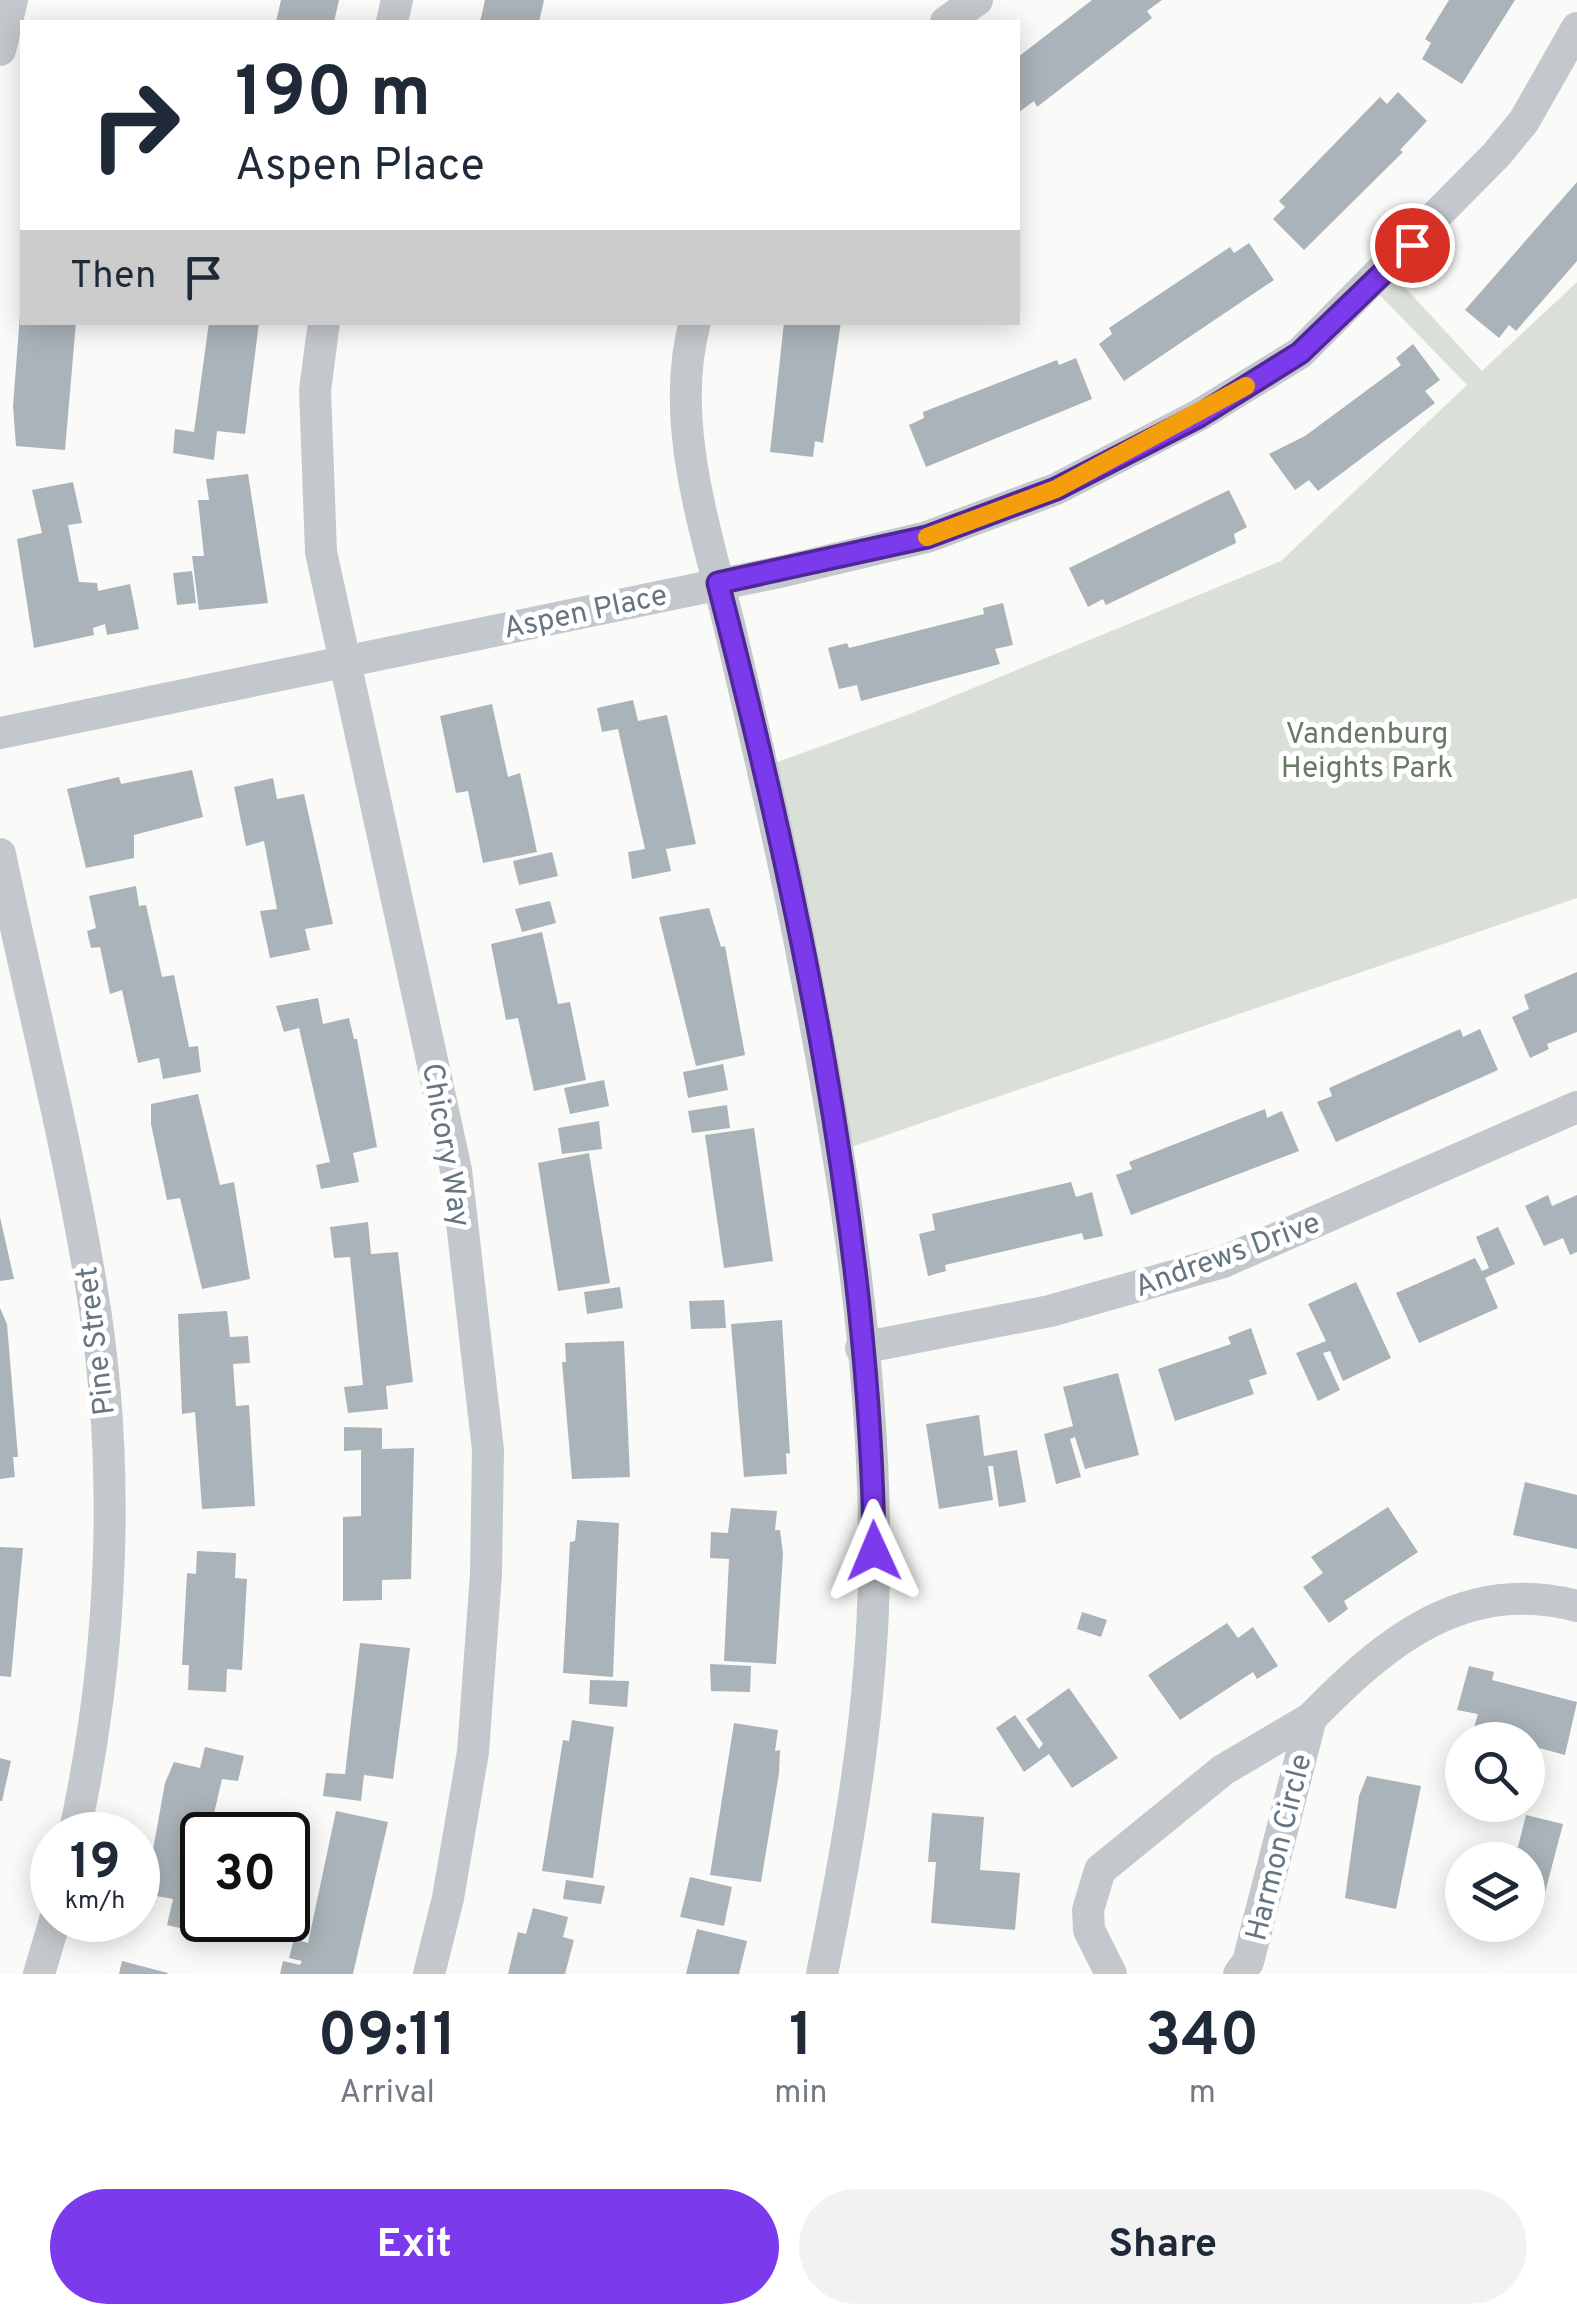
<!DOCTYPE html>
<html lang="en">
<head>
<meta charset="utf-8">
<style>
	:root { --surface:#fff; --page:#f2f2f3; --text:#1f2937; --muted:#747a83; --accent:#7c3aed }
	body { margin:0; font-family:Overpass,sans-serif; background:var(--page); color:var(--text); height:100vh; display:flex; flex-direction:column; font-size:38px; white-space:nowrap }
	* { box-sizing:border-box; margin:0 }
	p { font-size:32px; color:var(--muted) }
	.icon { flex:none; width:55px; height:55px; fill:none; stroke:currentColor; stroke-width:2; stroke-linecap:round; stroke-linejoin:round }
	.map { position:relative; height:1974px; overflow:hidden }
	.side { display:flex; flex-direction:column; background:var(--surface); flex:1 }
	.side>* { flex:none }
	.top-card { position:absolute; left:20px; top:20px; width:1000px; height:305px; border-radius:0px; box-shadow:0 5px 25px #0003; background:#fff; color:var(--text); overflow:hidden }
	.tools { position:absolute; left:1445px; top:1722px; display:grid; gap:20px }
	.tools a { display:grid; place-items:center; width:100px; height:100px; border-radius:50%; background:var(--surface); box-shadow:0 5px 25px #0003; font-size:50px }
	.speed { position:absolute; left:30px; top:1812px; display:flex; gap:20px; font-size:50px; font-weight:700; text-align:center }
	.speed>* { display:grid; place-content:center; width:130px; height:130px; border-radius:50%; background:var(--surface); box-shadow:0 5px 25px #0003; line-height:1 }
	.speed small { font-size:25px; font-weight:400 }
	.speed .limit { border:5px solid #111; border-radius:15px; background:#fff; color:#111 }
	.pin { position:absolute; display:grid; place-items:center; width:85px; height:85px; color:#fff; margin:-42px; border:5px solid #fff; border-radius:50%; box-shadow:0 2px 10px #0007 }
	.me { position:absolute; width:110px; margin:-55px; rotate:359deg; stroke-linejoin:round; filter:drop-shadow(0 0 8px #0008) }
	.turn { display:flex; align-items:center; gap:35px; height:210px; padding:0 50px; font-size:45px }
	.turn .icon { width:130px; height:130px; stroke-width:2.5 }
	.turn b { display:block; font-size:70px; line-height:85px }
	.then { display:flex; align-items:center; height:95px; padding:0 50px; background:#0003; gap:20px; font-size:38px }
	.eta { display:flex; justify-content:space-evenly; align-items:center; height:170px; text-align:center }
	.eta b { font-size:60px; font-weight:700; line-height:70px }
	.primary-button { display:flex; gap:20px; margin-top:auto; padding:20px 50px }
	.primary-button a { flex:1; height:115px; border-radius:60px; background:var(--accent); color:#fff; font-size:40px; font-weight:700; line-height:115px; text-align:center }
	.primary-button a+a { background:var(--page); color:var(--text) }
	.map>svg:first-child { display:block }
	.green { fill:#dadfd7 }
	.building { fill:#aab3b9 }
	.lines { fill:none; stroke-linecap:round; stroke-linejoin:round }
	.minor { stroke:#c3c8cc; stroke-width:32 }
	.route-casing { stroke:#51269a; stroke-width:25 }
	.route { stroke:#7c3aed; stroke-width:18 }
	.slow { stroke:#f59e0b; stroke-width:18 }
	.labels { text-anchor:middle; stroke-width:10; stroke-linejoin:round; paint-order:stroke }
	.street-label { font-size:30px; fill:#657683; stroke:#fff }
	.park-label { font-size:30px; fill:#687a64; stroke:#fff }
</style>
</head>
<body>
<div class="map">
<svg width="1577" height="1974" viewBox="0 0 1577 1974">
	<rect width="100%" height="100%" fill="#fafaf8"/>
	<!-- green -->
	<path class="green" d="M1388,269L1482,371L1577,282V898L837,1152L761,768L910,714L1281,561L1467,385L1370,285Z"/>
	<!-- building -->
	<path class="building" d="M281,0H339L334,22H276Z
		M485,0H544L539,22H480Z
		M1092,0H1162L1147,11L1152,18L1037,107L1034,101L1019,112L1018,57Z
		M1449,0H1515L1462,84L1422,59L1431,43L1425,39Z
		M1398,92L1427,121L1400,150L1403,152L1304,250L1273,219L1285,207L1279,201L1380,97L1387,104Z
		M1577,182V261L1516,331L1509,325L1499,338L1465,310Z
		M1249,243L1274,280L1124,381L1099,344L1112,334L1109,328L1230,247L1234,253Z
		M20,314L22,322H76L65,450L16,446L13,406Z
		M209,322H259L245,434L217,431L214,460L173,453L175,429L194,432Z
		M784,322H841L823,443L815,441L813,457L770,452Z
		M1413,344L1440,380L1425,391L1435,403L1318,491L1309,480L1295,490L1269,454L1305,436L1401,365L1396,358Z
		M1076,358L1092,399L926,467L909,425L924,418L923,412L1057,360L1059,365Z
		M248,474L268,603L199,610L192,556H204L198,500H209L206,479Z
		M73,482L82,523L68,525L79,582L97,583L98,591L130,584L139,629L107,635L105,624L93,628L94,635L34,648L17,539L42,533L32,490Z
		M1229,490L1247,527L1234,534L1236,543L1106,605L1103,599L1088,607L1069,568Z
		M192,571L196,603L177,605L173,573Z
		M1003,603L1013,645L995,649L1000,664L861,701L857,685L839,689L828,648L847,643L849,648L984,614L983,608Z
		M633,700L638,721L667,715L696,844L666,849L671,871L632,879L628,852L645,849L618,729L602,732L597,708Z
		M492,704L508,777L520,773L537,852L483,863L468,791L456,793L440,716Z
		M192,770L203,817L134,835V858L86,868L67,789L119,777L121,784Z
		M273,778L277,799L304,794L333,924L305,929L310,950L270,958L260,911L277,909L264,841L246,846L234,787Z
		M552,852L558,876L519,885L513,861Z
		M136,886L139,906L146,905L162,977L174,975L189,1047L198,1046L201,1072L163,1079L159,1058L138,1063L122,990L110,994L100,947L91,948L87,931L96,928L89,896Z
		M550,901L556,923L522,932L515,909Z
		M709,908L721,947L725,946L745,1055L696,1066L659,917Z
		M542,932L558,1004L570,1002L586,1080L534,1091L518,1018L506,1020L491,944Z
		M1577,972V1032L1547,1044L1549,1049L1530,1058L1512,1017L1529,1009L1524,995Z
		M318,998L323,1024L349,1018L354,1039H357L377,1147L353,1153L359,1182L321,1189L316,1165L330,1162L299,1028L284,1032L276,1006Z
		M1460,1029L1463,1037L1480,1029L1498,1070L1336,1142L1317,1102L1332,1096L1329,1088Z
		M723,1064L728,1090L688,1098L683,1072Z
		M604,1080L609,1106L570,1114L564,1088Z
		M198,1094L220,1185L234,1182L250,1279L202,1289L180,1198L167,1200L151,1124V1104Z
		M727,1105L730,1128L692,1133L688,1111Z
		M1265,1109L1267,1118L1282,1111L1299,1151L1131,1215L1116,1175L1132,1169L1129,1162Z
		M599,1121L602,1149L562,1154L558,1128Z
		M754,1128L773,1261L724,1268L705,1135Z
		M589,1153L610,1283L558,1291L538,1163Z
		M1071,1182L1076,1197L1092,1192L1103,1236L1084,1240L1082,1233L945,1265L946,1271L928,1276L919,1234L935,1230L932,1214Z
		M1548,1195L1552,1206L1577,1195V1252L1570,1255L1563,1238L1544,1246L1525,1206Z
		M0,1217L14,1279L0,1281Z
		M368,1222L371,1254L398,1252L413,1382L386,1386L388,1409L348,1413L344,1387L363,1385L350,1257L334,1258L330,1227Z
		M1498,1227L1515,1264L1485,1278L1498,1308L1419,1343L1396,1293L1475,1258L1482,1271L1489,1268L1476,1237Z
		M1356,1282L1391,1358L1343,1381L1330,1351L1323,1353L1340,1390L1318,1401L1296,1353L1326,1341L1308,1304Z
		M620,1287L623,1308L587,1314L584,1292Z
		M724,1300L726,1328L691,1329L689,1301Z
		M0,1308L7,1324L18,1457H13L15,1477L0,1479Z
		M227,1311L230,1337L248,1336L250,1363L233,1364L236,1406L249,1405L255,1506L202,1509L195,1412L182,1414L178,1314Z
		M782,1320L790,1454L786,1453L787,1474L744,1477L731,1324Z
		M1251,1328L1267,1374L1249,1380L1254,1394L1175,1421L1158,1369L1231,1344L1228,1337Z
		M624,1341L630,1477L572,1479L562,1362H566L565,1343Z
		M1118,1373L1139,1455L1085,1469L1075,1437L1070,1439L1081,1477L1056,1484L1044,1434L1073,1426L1063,1387Z
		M979,1415L984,1456L1017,1450L1026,1502L999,1507L993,1466H988L993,1500L939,1509L926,1424Z
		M344,1427L382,1428V1449L414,1448L411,1579L382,1580V1600L343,1601V1517L361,1516V1450L344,1451Z
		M1525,1482L1577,1495V1549L1513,1535Z
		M1388,1507L1418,1552L1344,1601L1348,1609L1329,1623L1303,1587L1323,1573L1311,1557Z
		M731,1508L777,1511L775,1530H780L783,1554L776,1664L724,1661L729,1559L710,1558L711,1532L728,1533Z
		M577,1520L619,1523L613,1677L563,1673L570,1542L575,1541Z
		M0,1547L23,1548L11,1677L0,1676Z
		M197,1551L236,1553L235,1578L247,1579L242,1670L227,1669L226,1692L188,1690L189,1665H182L187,1573L196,1574Z
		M1082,1612L1107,1620L1101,1637L1077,1629Z
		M1227,1623L1238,1638L1253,1627L1278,1666L1257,1679L1253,1672L1180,1720L1148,1675Z
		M360,1643L410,1648L393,1779L364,1775L361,1801L323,1796L326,1773L345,1774Z
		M710,1664L751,1666L750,1692L711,1691Z
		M1469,1666L1494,1672L1492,1680L1577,1702L1565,1755L1528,1745V1740L1473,1731L1478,1714L1457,1710Z
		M590,1680L629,1681L627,1707L589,1704Z
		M1069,1688L1118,1758L1072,1788L1049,1754L1024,1772L996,1728L1015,1715L1039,1749L1043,1744L1026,1719Z
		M572,1720L614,1727L593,1878L542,1871L563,1740L569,1741Z
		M734,1723L778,1730L775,1751L780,1750L779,1773L761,1882L710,1875Z
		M205,1747L244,1756L238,1781L222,1779L209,1835H202V1864L194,1904L202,1906V1920H208L205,1934L167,1925L173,1899L145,1894L165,1783L174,1762L200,1768Z
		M0,1758L11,1761L2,1801H0Z
		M1367,1776L1421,1786L1396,1909L1345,1898L1359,1796Z
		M336,1811L388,1822L353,1974H280L283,1961L300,1965L302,1961L289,1958L294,1939L308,1943Z
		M932,1813L984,1817L980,1870L1020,1873L1015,1930L931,1923L936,1862H928Z
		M1526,1815L1563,1824L1542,1904L1528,1901V1860H1502L1505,1844L1518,1847Z
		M690,1877L732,1887L724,1926L680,1917Z
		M566,1880L605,1886L601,1904L563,1899Z
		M533,1908L568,1917L563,1937L574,1940L565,1974H508L518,1932L526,1934Z
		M697,1929L747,1941L739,1974H686Z
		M122,1961L168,1973L167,1974H119Z"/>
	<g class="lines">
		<!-- minor -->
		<path class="minor" d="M392,22L397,0
			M946,22L977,0
			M0,50L12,0
			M324,322L315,390L321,552L456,1170L488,1450L486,1574L473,1752L448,1898L429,1974
			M695,322C667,425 709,538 732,637C756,740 781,844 801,949C841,1153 877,1365 874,1574C872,1710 849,1842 822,1974
			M0,733L784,571L927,537L1056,489L1199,415L1300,353L1497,154L1524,121L1577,28
			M0,854C30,997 67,1140 91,1285C122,1465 113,1657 74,1835
			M861,1348L1050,1311L1223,1262L1577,1107
			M1311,1718C1385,1642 1464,1576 1577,1606
			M39,1974L55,1920
			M1111,1974L1089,1930L1088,1910L1100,1870L1223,1770L1311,1718L1248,1962L1239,1974"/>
	</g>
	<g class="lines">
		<!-- route casing -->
		<g class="route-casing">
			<path id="route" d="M874,1551C871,1236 797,887 718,583L927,537L1056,489L1199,416L1300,353L1412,245"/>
		</g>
		<!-- route -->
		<use href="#route" class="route"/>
		<!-- slow -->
		<path class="slow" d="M927,537L1056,489L1246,386"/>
	</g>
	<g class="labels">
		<!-- street labels -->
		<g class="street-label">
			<text transform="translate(585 611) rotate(-12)" y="10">Aspen Place</text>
			<text transform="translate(447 1145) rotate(80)" y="10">Chicory Way</text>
			<text transform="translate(1227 1254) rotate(-20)" y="10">Andrews Drive</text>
			<text transform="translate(95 1341) rotate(-97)" y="10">Pine Street</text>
			<text transform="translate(1278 1847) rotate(-76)" y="10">Harmon Circle</text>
		</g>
		<!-- park labels -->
		<g class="park-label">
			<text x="1367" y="743">Vandenburg<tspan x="1367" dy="34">Heights Park</tspan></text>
		</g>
	</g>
</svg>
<div class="tools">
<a><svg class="icon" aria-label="search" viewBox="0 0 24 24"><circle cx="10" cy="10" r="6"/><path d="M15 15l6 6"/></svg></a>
<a><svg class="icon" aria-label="layers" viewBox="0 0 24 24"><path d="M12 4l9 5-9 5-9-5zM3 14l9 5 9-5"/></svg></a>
</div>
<div class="speed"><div>19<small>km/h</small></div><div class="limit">30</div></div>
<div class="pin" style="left:1412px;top:245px;background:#d93025"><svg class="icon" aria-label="arrive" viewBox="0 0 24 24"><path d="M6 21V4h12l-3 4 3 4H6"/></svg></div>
<svg class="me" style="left:874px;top:1551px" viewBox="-20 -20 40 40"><path d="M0-17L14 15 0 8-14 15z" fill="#7c3aed" stroke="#fff" stroke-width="4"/></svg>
<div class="top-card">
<div class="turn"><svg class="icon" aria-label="right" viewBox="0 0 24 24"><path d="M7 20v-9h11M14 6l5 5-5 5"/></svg><div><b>190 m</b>Aspen Place</div></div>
<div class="then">Then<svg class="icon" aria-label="arrive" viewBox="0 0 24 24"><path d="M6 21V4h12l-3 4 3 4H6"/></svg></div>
</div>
</div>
<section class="side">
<div class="eta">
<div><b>09:11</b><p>Arrival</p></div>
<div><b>1</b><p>min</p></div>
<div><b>340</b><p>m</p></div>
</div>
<div class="primary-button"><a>Exit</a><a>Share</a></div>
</section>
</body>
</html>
